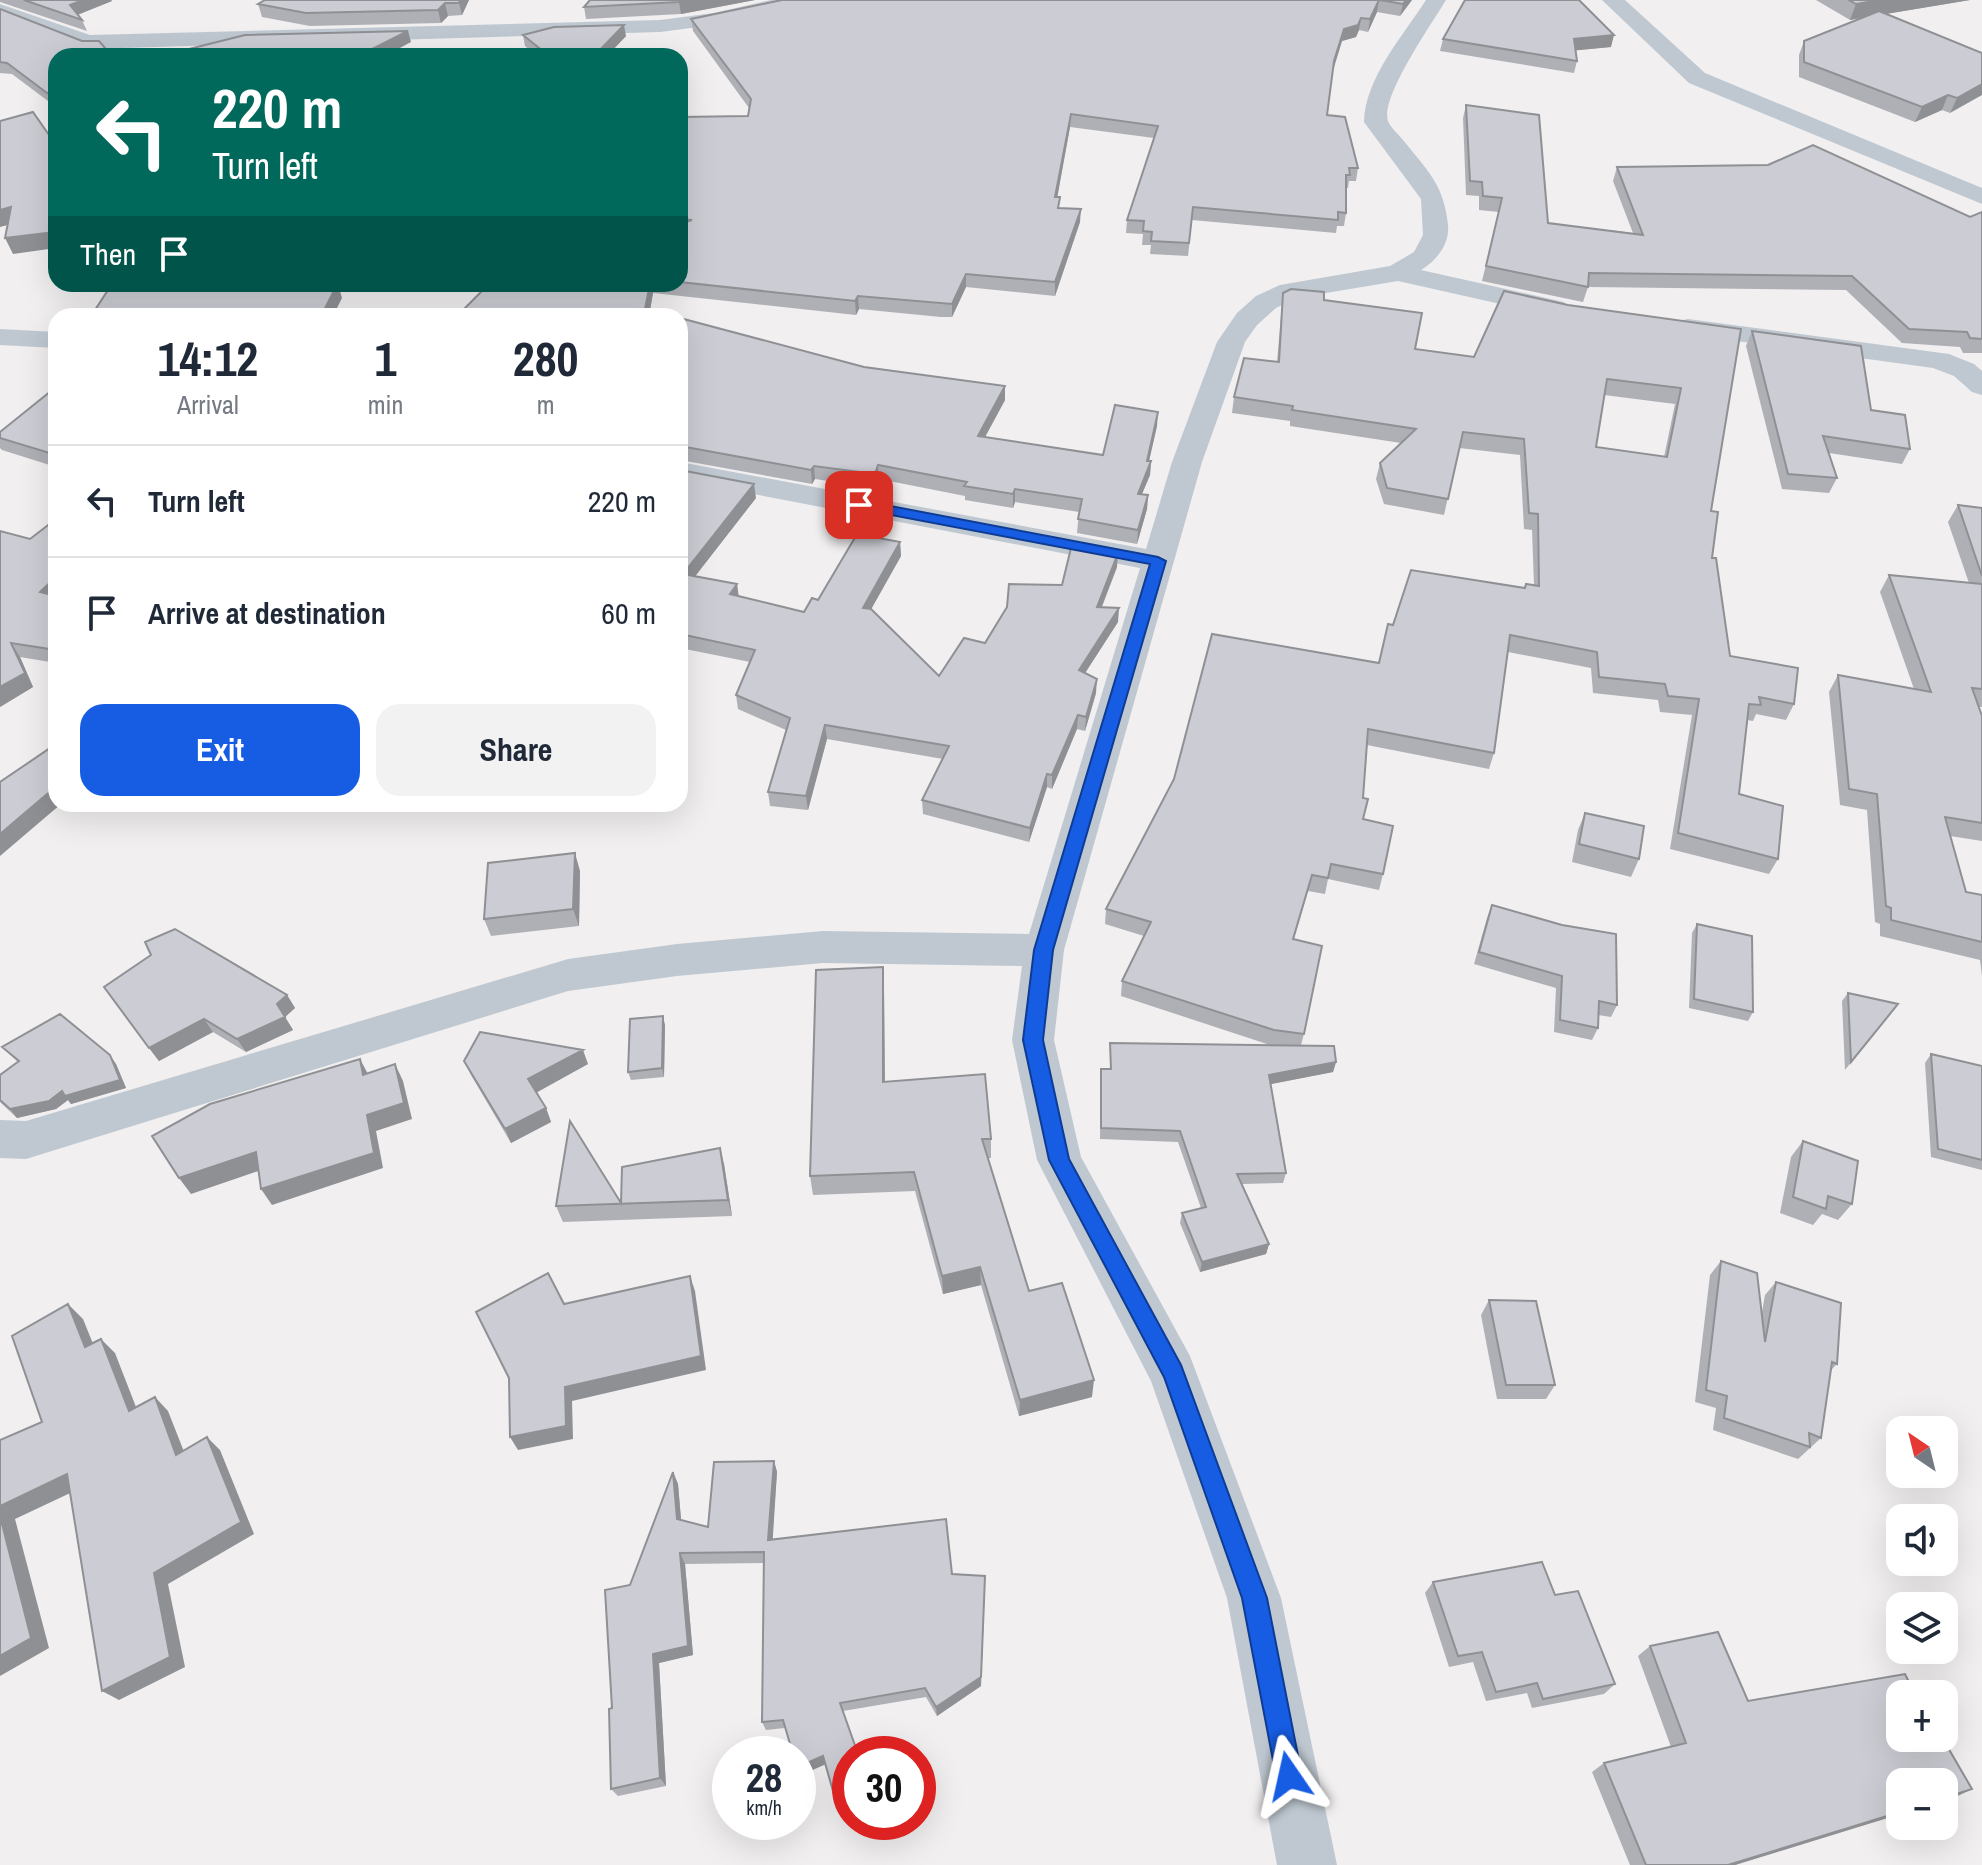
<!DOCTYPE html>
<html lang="en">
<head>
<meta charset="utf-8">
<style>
	:root { --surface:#fff; --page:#f2f2f3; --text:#1f2937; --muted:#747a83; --line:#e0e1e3; --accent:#165de4 }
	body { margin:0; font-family:"Archivo Narrow",sans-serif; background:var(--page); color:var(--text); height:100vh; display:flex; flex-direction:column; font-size:30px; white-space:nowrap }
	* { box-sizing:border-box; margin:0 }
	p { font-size:26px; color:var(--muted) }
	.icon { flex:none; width:44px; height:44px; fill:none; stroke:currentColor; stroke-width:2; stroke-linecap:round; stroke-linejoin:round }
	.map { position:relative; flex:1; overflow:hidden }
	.panel { position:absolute; left:48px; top:308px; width:640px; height:504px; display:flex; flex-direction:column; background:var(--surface); border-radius:24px; box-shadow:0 8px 32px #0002 }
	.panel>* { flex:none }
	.banner { position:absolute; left:48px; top:48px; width:640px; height:244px; border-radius:24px; box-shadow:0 8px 32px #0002; background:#00695c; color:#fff; overflow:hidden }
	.needle { width:52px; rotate:325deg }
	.fabs { position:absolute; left:1886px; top:1416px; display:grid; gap:16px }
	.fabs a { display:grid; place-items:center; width:72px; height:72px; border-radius:16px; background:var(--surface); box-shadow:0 8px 32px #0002; font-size:40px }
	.speed { position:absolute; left:712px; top:1736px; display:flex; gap:16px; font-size:40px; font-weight:700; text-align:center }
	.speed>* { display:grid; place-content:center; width:104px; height:104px; border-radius:50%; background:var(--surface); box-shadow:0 8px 32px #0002; line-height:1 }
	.speed small { font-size:20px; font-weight:400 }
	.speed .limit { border:12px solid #d22; background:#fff; color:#111 }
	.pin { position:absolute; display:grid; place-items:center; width:68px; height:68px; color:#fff; margin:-34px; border-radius:16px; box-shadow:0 4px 12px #0006 }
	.me { position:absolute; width:88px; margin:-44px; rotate:349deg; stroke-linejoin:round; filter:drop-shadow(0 0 6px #0008) }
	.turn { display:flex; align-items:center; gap:28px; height:168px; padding:0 32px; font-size:36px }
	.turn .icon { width:104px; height:104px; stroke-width:2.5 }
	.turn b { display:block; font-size:56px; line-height:68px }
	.then { display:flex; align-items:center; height:76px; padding:0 32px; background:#0003; gap:16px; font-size:30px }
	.eta { display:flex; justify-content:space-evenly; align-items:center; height:136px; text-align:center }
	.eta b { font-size:48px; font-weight:700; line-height:56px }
	.button { display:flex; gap:16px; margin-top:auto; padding:16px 32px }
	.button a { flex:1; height:92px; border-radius:24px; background:var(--accent); color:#fff; font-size:32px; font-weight:700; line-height:92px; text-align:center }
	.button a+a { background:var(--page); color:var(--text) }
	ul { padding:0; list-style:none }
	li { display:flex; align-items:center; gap:24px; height:112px; padding:0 32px; border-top:2px solid var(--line) }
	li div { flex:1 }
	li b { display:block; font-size:30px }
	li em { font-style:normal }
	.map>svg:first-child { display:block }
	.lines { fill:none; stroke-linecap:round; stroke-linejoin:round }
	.minor { fill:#bfc8d1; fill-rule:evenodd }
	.wall { fill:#afb0b6; fill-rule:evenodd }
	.shaded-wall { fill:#8f9094 }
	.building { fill:#cccdd4; stroke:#8f9094; stroke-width:2; fill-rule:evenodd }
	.route { fill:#165de4; stroke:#0e3c94; stroke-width:2 }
</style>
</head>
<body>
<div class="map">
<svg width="1982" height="1865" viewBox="0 0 1982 1865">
	<rect width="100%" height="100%" fill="#f1efef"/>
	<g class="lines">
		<!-- minor -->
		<path class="minor" d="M771,0H810L807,4L714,25L660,32L88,49L0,17V4L90,35L660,20L714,13Z
			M1426,0H1446C1433,22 1380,97 1388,121C1390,127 1399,135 1403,140C1428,171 1444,185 1448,225C1450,244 1436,261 1421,270L1564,302L1568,308L1564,314L1554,316L1398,281L1296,298L1276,308L1257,325L1245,342L1202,462L1064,950L1054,1040L1081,1157L1190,1356L1281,1598L1337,1865H1277L1227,1598L1151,1381L1037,1160L1012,1040L1022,966L823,963L677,976L568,991L26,1159L0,1158V1120L26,1121L568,959L677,944L823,931L1029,934L1140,568L680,480V462L1146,549L1172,462L1217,342L1237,313L1256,296L1280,285L1390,266L1414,252L1423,235L1421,199L1364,122C1365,78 1403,36 1426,0Z
			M1602,0H1625L1705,73L1982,188V204L1689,83Z
			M1688,319L1949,354L1974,364L1982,371V395L1972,392L1954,376L1933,368L1678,333L1674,327L1678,321Z
			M0,329L56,332V348L0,345Z"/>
	</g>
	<!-- wall -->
	<path class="wall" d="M0,0H111L112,1L78,14L82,20L87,31L0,2Z
		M469,0L462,15L448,16L441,23L310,26L262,17L258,4Z
		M590,0H755L681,14L586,19L584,7Z
		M782,0H1412L1400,16L1377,12L1368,32L1359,30L1356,37L1342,41L1333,71L1327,115L1358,168L1356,181H1349L1348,188H1346V213L1344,226H1337L1336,233L1192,220L1188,256L1150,254L1151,245H1142L1143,234L1126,233L1127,220L1154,138L1070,127L1057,197L1059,208L1080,222L1055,296L966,287L952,317H941L859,309L856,315L653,293L650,310L489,284H680V117L748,116L749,108L693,31L691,19Z
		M1816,0H1970L1885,14L1982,53L1950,113L1942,110L1915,122L1799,77V55L1804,41L1863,17L1850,20Z
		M0,9L82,41L52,104L12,74L0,73Z
		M523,35L626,36L607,56H537L525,46Z
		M1443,39L1611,47L1576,50L1577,61L1574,73L1440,51Z
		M1466,105L1548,223L1633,233L1613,181L1617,167L1970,217L1982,212V353H1963L1960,347L1902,343L1846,290L1588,287L1583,302L1482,281L1499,212L1479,210V196L1466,195L1463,118Z
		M1283,293L1324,300L1415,349L1474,357L1568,305L1741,329L1711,511L1712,558L1730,656L1794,704L1786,720L1756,714L1753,721L1747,720L1739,794L1778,859L1769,874L1670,849L1692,715L1660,712L1658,700L1593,693L1591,668L1508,652L1494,753L1489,769L1367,745L1363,798V819L1383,874L1379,890L1328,879L1325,894L1308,891L1294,939L1304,1034L1301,1045L1336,1062L1333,1072L1271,1084L1286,1173L1283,1183L1242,1184L1269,1244L1266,1254L1200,1272L1180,1223L1182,1213L1201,1208L1178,1142L1100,1139L1101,1069H1110V1043L1270,1045L1121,996L1122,981L1144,936L1105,924L1106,909L1379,663L1393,625L1534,585L1532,530L1524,529L1520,455L1459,448L1444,515L1384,504L1376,479L1380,463L1401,443L1290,426V421L1232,413L1234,397L1277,362ZM1604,395L1675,404L1664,457L1596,447Z
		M680,318L864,367L1005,400L985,437L1103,455L1157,426L1149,461H1151L1150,475L1142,494L1148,495L1147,509L1137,544L1077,533L1079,512L1015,502L1013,508L965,500V496L879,479L875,488L815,479L812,484L680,460Z
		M1752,331L1871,410L1910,449L1902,464L1829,453L1837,478L1829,493L1782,489L1746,346Z
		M56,399V467L2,450L0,448V432Z
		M680,470L756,498L695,576L737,584L738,596L804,612L818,600L900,542L901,556L871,609L939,676L1062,585L1117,567L1102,607L1118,622L1085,673L1096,693L1085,731L1077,729L1052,789L1047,787L1029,842L923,814L922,800L943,759L827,739L808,810L770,806L768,792L786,730L738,709L736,695L750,662L680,648Z
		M1958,505L1982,508V707H1979L1982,716V841L1950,836L1966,892L1982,895V976L1980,960L1880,936V924L1875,922L1867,810L1840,805L1829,692L1838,675L1914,689L1880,592L1889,575L1969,583L1948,522Z
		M56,519V663L20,657L33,687L0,707L30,539Z
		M271,804H297L289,810H274Z
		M1585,813L1639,859L1631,877L1572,862L1578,830Z
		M580,871L579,926L491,936L484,919Z
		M1492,905L1617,1005L1611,1017L1598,1015V1028L1592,1040L1554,1032L1556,988L1474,964L1487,918Z
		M1697,924L1753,1012L1748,1021L1689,1008L1692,933Z
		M883,967L884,988L885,1082L991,1139V1158H987L1029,1291L1092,1397L1019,1416L981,1285L943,1294L915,1191L813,1195L810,1176Z
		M104,987L287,995L295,1008L285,1017L293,1030L246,1052L213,1032L159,1061Z
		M1848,993L1898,1004L1845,1070L1842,1001Z
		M665,1025L664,1077L631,1080L628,1072Z
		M2,1047L116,1064L126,1088L71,1104L68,1100L56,1109L17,1118L0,1102V1075L18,1062Z
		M1931,1054L1982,1066V1170L1931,1157L1925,1063Z
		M464,1061L588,1064L536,1092L546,1108L551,1122L511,1143L471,1075Z
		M1803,1141L1852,1204L1838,1220L1822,1214L1813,1225L1780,1213L1791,1157Z
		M724,1164L732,1216L563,1222L556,1206L621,1203Z
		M1721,1261L1762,1312L1765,1295L1776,1282L1837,1364L1830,1371L1821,1438L1798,1459L1713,1430L1716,1408L1695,1402L1710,1275Z
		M1489,1300L1555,1385L1546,1399H1497L1481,1315Z
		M774,1461L777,1472L772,1539L952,1574L981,1686L937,1716L926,1697L843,1711L850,1754V1800L838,1805L826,1764L801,1775L785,1728L766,1730L762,1722L764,1563L685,1564L693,1655L659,1663L666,1786L618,1796L611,1789L612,1708L630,1585L673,1472L678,1484L681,1520L708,1527Z
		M1433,1582L1555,1595L1615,1684L1604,1694L1532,1708L1527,1693L1486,1701L1473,1662L1449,1667L1425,1593Z
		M1650,1646L1748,1701L1940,1748L1972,1789L1953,1798L1735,1865H1630L1592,1772L1604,1763L1671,1747L1638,1656Z"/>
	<!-- shaded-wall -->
	<path class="shaded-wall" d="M83,0H111L112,1L75,16L70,5Z
		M460,0H469L462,15L459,3Z
		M691,0H755L681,14L679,2Z
		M1379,0L1377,12L1368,32L1370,19Z
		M1406,0H1412L1400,16L1403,4Z
		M1880,0H1970L1850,20L1856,4Z
		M445,3L448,16L441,23L438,10Z
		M1361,18L1359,30L1356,37L1342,41L1332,73L1334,61L1344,29Z
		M624,25L626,36L607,56H594Z
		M408,31L411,42L385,56H360Z
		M1614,35L1611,47L1570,51L1574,39Z
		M1982,84V95L1950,113L1957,98Z
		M56,90V102L52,104L47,93Z
		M1948,95L1942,110L1915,122L1922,107Z
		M1071,114L1070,127L1055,210V197Z
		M11,207L19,222L0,227V210Z
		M1081,209L1080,222L1055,296V282Z
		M56,225V248L13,254L5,238Z
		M966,274V287L952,317V304Z
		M328,284H338L342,298L333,316H321Z
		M650,284H652L653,293L649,316L645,309Z
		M858,296L859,309L856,315L855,301Z
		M1005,386V400L978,450V436Z
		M1158,412L1157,426L1146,474L1151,461L1150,475L1136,508L1138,494Z
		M878,465L879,479L875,488V474Z
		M814,466L815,479L812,484L811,470Z
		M754,484L756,498L686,588L683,574Z
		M1015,489V502L1013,508V494Z
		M1148,495L1147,509L1137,544L1138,530Z
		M900,542L901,556L864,622L863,608Z
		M1118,553L1117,567L1096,621L1097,607Z
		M56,577V599L40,592Z
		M737,584L739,598L730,594Z
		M1119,608L1118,622L1078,684L1079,670Z
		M11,643L20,657L33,687L0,707V687Z
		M1097,679L1096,693L1085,731L1086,717Z
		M1078,715L1077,729L1052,789V775Z
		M825,725L827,739L808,810L806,796Z
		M1047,774V787L1029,842L1030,828Z
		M56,788V804H61L0,856V834L47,794Z
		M286,804H297L289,810Z
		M575,853L580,871L579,926L573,909Z
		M883,967L884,988L885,1102L883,1082Z
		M287,995L295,1008L285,1017L277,1004Z
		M663,1016L665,1025L664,1077L662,1068Z
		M285,1017L293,1030L246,1052L237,1039Z
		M204,1019L213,1032L159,1061L149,1048Z
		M583,1050L588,1064L534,1094L528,1079Z
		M110,1055L116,1064L126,1088L71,1104L68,1100L56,1109L17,1118L10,1109Z
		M360,1059L369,1076L363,1075Z
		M1336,1062L1333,1072L1266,1085L1269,1075Z
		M395,1064L403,1081L412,1119L376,1131L383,1168L272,1205L261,1189L367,1115Z
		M546,1108L551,1122L511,1143L505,1129Z
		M720,1148L724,1164L732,1216L728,1200Z
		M256,1152L267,1168L191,1194L179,1178Z
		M1269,1244L1266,1254L1200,1272L1202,1262Z
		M980,1267L981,1285L943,1294L942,1276Z
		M690,1276L695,1291L706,1370L572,1401L573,1439L518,1450L510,1437Z
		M68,1304L83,1319L100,1361L85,1347Z
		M101,1339L115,1353L143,1425L129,1411Z
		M1094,1380L1092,1397L1019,1416L1020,1400Z
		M155,1397L168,1411L190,1467L176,1455Z
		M207,1437L220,1450L254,1534L168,1584L185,1667L119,1700L102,1691Z
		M774,1461L777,1472L772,1551L768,1540Z
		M673,1472L678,1484L682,1530L677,1519Z
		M67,1474L83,1487L15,1519L49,1648L0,1676V1506Z
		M680,1553L685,1564L693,1655L659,1663L666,1786L660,1778L653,1654Z
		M985,1586L981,1686L937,1716L936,1707Z
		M823,1756L826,1764L801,1775L798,1767Z
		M1972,1789L1953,1798L1944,1800V1798Z
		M850,1791V1800L838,1805L835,1798Z
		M1900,1812V1814L1735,1865H1728Z"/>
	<!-- building -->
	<path class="building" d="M24,0H83L70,5L82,20Z
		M265,0H460L459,3H445L438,10L306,13L258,4Z
		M590,0H691L679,2L584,7Z
		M782,0H1379L1370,19L1361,18L1358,25L1344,29L1334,61L1327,115L1345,117L1358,168H1349L1350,175H1346V213L1338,212V220L1193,207L1189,243L1151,241L1152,232L1143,231L1144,221L1127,220L1158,126L1071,114L1055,197H1060L1058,208L1081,209L1055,282L966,274L952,304L858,296L855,301L680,282V224L692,220L680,219V117L748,116L751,99L691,19Z
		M1380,0H1406L1403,4Z
		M1465,0H1579L1614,35L1574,39L1577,61L1443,39Z
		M1849,0H1880L1856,4Z
		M0,9L82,41H99L112,56H56V90L47,93L7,63L0,62Z
		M1879,11L1982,53V84L1957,98L1948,95L1922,107L1804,62V41Z
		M624,25L594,56H549L523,35L554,27Z
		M408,31L360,55L363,56H161L245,35Z
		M1466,105L1539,115L1548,223L1643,235L1617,167L1768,165L1813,145L1970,217L1982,212V339L1970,338L1967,332L1909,329L1852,276L1589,273L1588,287L1486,266L1502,198L1483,196L1482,182L1470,181Z
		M33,112L56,145V225L55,232L5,238L11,207L0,210V121Z
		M112,284H328L337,285L321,316H91Z
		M489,284H650L645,309L673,316H457Z
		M1291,289L1324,292V300L1422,313L1415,349L1474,357L1504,291L1568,305L1741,329L1711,511L1718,512L1712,558H1716L1730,656L1798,668L1794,704L1759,697L1761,705L1749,704L1739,794L1783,806L1778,859L1678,833L1699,699L1668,696L1665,684L1599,677L1597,652L1510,635L1494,753L1368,729L1363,798L1368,799L1363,819L1393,826L1383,874L1331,864L1328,878L1312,875L1293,939L1322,946L1304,1034L1274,1030L1122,981L1151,922L1106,909L1174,779L1212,634L1379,663L1388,624L1393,625L1411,570L1525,588L1526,584L1539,586L1538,514L1529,513L1524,439L1463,432L1448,499L1387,488L1380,463L1416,429L1292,410L1293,406L1234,397L1244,358L1279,362L1283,293ZM1607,379L1681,388L1667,457L1596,447Z
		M680,318L864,367L1005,386L978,436L1103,455L1115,405L1158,412L1147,461H1151L1138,494L1148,495L1138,530L1078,519L1082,499L1015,489L1013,494L964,486L967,482L878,465L875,474L814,466L811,470L680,446Z
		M1752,331L1861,346L1871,410L1905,415L1910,449L1823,436L1837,478L1788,474Z
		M51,391L56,399V455L0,438V432Z
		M680,470L754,484L683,574L737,584L730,594L804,612L812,598L818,600L857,534L900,542L863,608L871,609L939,676L964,638L985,643L1007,607L1009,584L1062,585L1072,544L1118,553L1097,607L1119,608L1079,670L1097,679L1086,717L1078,715L1052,775L1047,774L1030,828L922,800L949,746L825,725L806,796L768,792L790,718L736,695L755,650L680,634V505L681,503L680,502Z
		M1958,505L1982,508V576Z
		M56,519V577L40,592L56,596V650L11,643L25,673L0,687V531L30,539Z
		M1889,575L1982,584V689L1972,688L1982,716V823L1945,817L1966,892L1982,895V942L1891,920V908L1886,906L1877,794L1849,789L1838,675L1931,692Z
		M56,744V788L47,794L0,834V782Z
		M1585,813L1644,826L1639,859L1579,844Z
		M575,853L573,909L484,919L488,863Z
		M1492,905L1562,925L1616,934L1617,1005L1599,1001L1598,1028L1560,1020L1562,976L1479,952Z
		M1697,924L1752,936L1753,1012L1694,999Z
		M175,929L287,995L277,1004L285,1017L237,1039L204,1019L149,1048L104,987L151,955L145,942Z
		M883,967V1082L985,1074L991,1139H982L1029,1291L1062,1283L1094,1380L1020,1400L980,1267L942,1276L914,1172L810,1176L816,970Z
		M1848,993L1898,1004L1851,1062Z
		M60,1014L110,1055L120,1080L65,1096L62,1091L49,1101L10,1109L0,1100V1075L19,1061L2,1047Z
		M663,1016L662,1068L628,1072L630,1019Z
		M480,1032L583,1050L528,1079L546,1108L505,1129L464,1061Z
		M1110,1043L1334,1046L1336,1062L1269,1075L1286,1173L1237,1174L1269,1244L1202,1262L1182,1213L1206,1207L1180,1131L1101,1128V1069H1111Z
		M1931,1054L1982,1066V1160L1938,1149Z
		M360,1059L363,1075L395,1064L404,1103L367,1115L374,1153L261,1189L256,1152L179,1178L152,1136L210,1104Z
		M570,1121L621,1203L622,1167L720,1148L728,1200L556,1206Z
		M1803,1141L1858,1161L1852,1204L1828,1196L1826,1209L1793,1197Z
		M1721,1261L1757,1273L1765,1342L1776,1282L1841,1303L1837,1364L1832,1362L1821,1438L1809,1433L1810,1447L1724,1418L1727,1396L1706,1390Z
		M548,1273L564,1304L690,1276L701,1356L565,1387L566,1426L510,1437L509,1378L476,1312Z
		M1489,1300L1536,1301L1555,1385H1506Z
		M68,1304L85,1347L101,1339L129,1411L155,1397L176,1455L207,1437L241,1522L154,1573L170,1657L102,1691L67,1474L0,1506V1440L42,1422L12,1336Z
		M774,1461L768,1540L946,1519L952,1574L985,1576L981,1677L936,1707L925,1688L840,1703L858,1754H850V1791L835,1798L823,1756L798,1767V1754H793L783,1720L762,1722L764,1552L680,1553L688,1646L653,1654L660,1778L611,1789L609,1709L612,1708L605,1590L630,1585L673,1472L677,1519L708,1527L714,1462Z
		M0,1516L31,1638L0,1656Z
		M1542,1562L1555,1595L1578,1591L1615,1684L1543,1699L1537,1683L1496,1692L1482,1652L1458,1656L1433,1582Z
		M1718,1632L1748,1701L1905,1674L1915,1694H1900V1738H1936L1940,1748L1947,1746L1972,1789L1944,1798V1782H1900V1812L1728,1865H1646L1604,1763L1686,1743L1650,1646Z"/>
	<!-- route -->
	<path class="route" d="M859,500L1158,557L1166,561L1053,950L1043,1040L1069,1159L1181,1365L1267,1598L1302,1776L1299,1785L1289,1789L1280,1785L1276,1776L1242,1598L1164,1377L1049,1160L1023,1040L1034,950L1150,564L854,508V502Z"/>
</svg>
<div class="fabs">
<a><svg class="needle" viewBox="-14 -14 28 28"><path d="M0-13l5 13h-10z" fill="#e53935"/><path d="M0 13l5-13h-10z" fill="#747a83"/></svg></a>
<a><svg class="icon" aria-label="sound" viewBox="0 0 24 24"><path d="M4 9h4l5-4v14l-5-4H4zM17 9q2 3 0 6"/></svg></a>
<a><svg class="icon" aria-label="layers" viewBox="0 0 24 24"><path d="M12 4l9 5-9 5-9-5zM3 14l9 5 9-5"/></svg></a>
<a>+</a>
<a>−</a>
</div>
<div class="speed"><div>28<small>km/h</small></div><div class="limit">30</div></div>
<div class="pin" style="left:859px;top:505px;background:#d93025"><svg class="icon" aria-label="arrive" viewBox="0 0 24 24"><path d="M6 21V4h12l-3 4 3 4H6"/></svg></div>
<svg class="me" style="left:1289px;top:1776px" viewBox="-20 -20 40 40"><path d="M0-17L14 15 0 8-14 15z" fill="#165de4" stroke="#fff" stroke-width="4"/></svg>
<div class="banner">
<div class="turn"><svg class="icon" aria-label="left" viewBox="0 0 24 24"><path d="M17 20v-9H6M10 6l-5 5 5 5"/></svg><div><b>220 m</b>Turn left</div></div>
<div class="then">Then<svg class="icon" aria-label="arrive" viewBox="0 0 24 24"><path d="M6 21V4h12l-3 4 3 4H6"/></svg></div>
</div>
<section class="panel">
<div class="eta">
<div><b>14:12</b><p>Arrival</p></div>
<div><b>1</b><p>min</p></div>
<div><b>280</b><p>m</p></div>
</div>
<ul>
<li><svg class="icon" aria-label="left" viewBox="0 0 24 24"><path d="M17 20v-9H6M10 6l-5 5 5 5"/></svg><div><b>Turn left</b></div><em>220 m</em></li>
<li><svg class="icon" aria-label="arrive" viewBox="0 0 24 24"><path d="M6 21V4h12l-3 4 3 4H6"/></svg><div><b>Arrive at destination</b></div><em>60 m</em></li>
</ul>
<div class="button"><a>Exit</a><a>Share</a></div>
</section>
</div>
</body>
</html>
